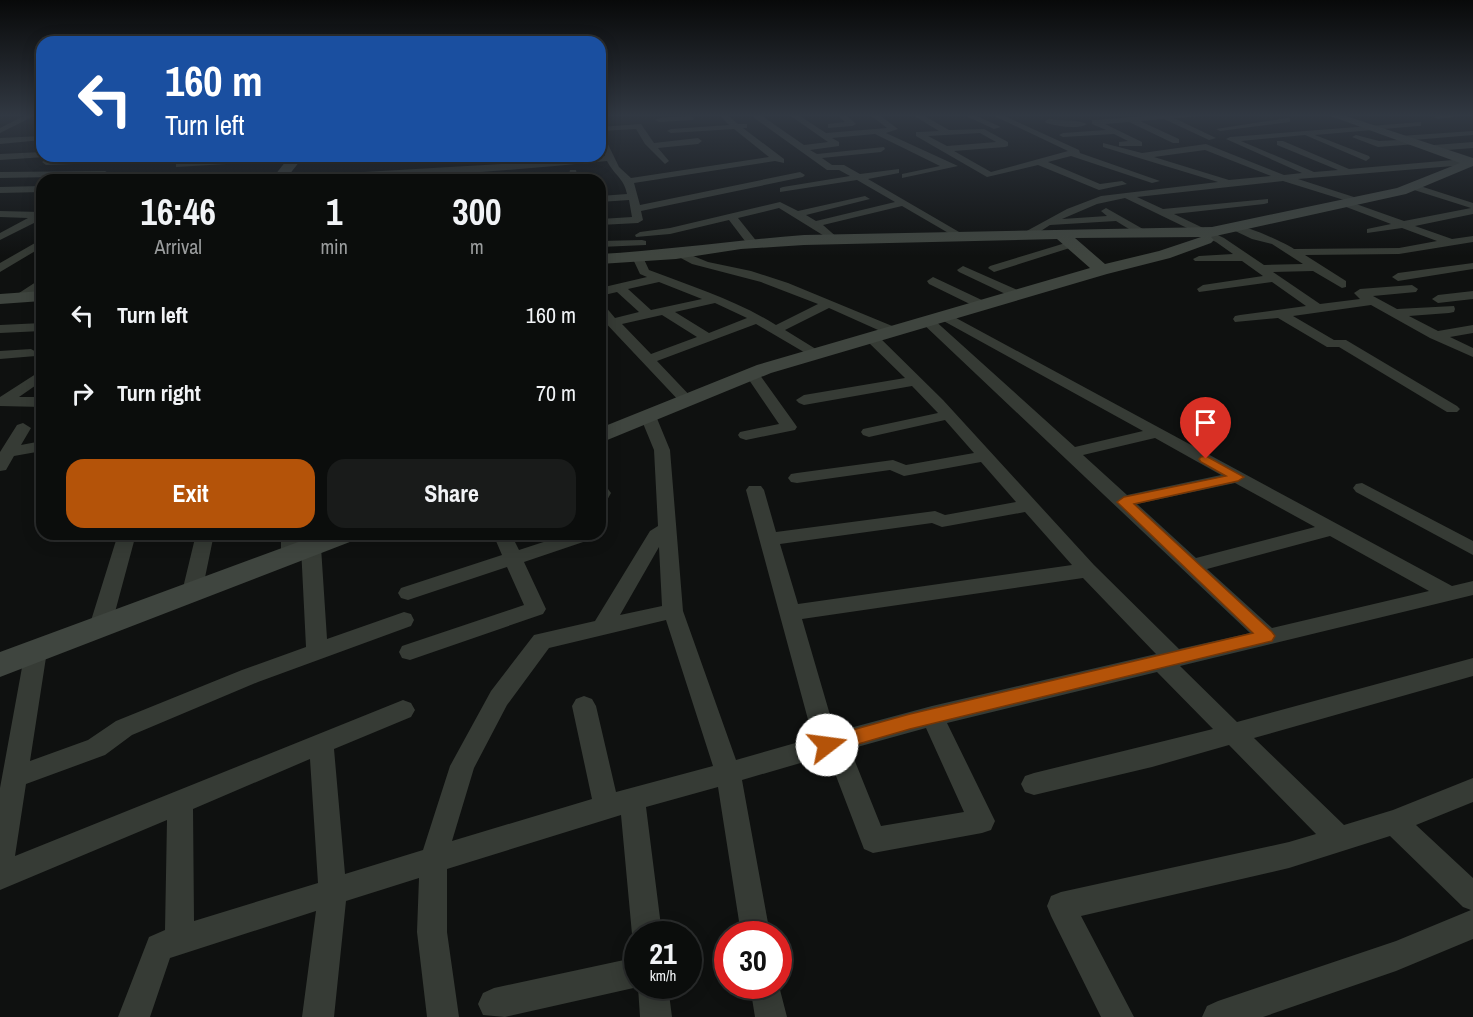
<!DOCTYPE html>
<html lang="en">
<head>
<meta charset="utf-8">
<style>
	:root { --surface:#0b0d0c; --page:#191b1a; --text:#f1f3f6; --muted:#9a9c9d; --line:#2b2d2d; --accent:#b45309 }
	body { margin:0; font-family:"Archivo Narrow",sans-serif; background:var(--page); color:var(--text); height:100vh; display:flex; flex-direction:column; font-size:22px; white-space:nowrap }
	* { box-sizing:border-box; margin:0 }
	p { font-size:20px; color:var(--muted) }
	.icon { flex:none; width:33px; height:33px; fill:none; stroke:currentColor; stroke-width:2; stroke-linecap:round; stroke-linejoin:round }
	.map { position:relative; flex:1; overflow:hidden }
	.details { position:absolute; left:36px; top:174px; width:570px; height:366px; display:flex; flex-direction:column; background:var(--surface); border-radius:18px; box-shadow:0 3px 15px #0003,0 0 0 2px var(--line) }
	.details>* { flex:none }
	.hud { position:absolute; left:36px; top:36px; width:570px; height:126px; border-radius:18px; box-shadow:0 3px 15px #0003,0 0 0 2px var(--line); background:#1a4fa0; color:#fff; overflow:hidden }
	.speed { position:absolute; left:624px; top:921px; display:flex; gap:12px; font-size:30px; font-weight:700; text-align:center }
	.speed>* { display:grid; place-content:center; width:78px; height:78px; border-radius:50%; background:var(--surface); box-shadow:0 3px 15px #0003,0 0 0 2px var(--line); line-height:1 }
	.speed small { font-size:15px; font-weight:400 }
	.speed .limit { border:9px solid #d22; background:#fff; color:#111 }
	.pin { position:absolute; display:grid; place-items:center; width:51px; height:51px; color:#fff; margin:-62px -26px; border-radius:50% 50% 50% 0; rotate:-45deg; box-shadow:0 0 6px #0007 }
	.pin .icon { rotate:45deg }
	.me { position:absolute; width:66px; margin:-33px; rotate:75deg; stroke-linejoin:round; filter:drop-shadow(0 0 4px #0008) }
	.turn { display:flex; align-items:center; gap:21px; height:126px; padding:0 30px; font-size:27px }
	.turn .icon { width:78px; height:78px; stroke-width:2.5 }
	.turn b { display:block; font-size:42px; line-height:51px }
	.eta { display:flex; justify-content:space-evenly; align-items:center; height:102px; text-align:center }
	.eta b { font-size:36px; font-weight:700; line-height:42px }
	.button { display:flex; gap:12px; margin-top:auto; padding:12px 30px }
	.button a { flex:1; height:69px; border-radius:18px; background:var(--accent); color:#fff; font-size:24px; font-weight:700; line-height:69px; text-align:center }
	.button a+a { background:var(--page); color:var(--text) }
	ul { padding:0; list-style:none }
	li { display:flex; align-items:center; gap:18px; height:78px; padding:0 30px }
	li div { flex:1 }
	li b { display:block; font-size:22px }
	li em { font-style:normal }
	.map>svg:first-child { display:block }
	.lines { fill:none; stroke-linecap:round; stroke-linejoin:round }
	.street { fill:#363b35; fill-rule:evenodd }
	.secondary { fill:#3f453f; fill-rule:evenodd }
	.route { fill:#b45309; stroke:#753606; stroke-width:1.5 }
</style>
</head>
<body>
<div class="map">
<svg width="1473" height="1017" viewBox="0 0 1473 1017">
	<rect width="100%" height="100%" fill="#0f1110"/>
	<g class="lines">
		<!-- street -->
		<path class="street" d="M28,114H38L0,133V128Z
			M718,114H726L738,124H747V128H743L784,159V163L775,161L634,183L640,205L800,172L805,175L803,177L641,211L643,220L638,223L600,225V219L632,217L629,200L600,202V196L627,194C624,178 614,175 607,161C497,172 385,180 274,180L279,177L537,162L605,156L600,145V134L604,136L619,167L631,178L769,157L734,129L671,133L667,131L671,129L729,125Z
			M753,114H759L804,145L828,142L788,114H797L826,133L887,128L869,114H878L898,129L886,133L958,166L902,178V174L940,166L875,134L832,138L839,142V146L810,150L817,154L884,147L885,149L881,152L822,158L832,165H844L860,174L899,169V173L868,179L966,236L961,239L957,238L902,206L823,225L839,239L834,242L779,208L738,218L758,243L752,246L748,245L729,220L670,234L636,237L635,235L640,232L670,228L780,202L798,211L865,196L870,199L806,215L816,221L895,202L857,180L780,192V188L783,187L850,176L839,170H827L753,117Z
			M836,114H845L856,124L852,126L828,128V124L845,122Z
			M911,114H921L949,130L984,129L1008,142V146L1005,147L954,151L991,172L1068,151L990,114H1000L1079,150L1080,153L1160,181L1152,183L1071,156L1048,162L1100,184L1122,181L1127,184L1099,190L1038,165L987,177L916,136V132H919L939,131ZM980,133L996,142L947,146L928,136Z
			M962,114H972L1001,127L994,129Z
			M1172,114H1205L1201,116L1174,118L1216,138L1209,140L1164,119L1140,121L1179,139V143H1173L1129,122L1105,124L1142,142V146H1119V142L1128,141L1114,134L1063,137L1059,135L1063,133L1106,130L1092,124V120H1095Z
			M1446,114H1473L1438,119L1434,117Z
			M690,116L694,118L693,120L659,122L655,120L659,118Z
			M1287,118H1290V122L1220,131L1216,129Z
			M1049,119C1061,121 1077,119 1087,124C1076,130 1059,126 1046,123L1045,121Z
			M1421,122V126H1418L1315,135L1369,156L1370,158L1366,161L1305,135L1241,141L1314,172L1338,170L1277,145V141H1283L1349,169L1453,160L1469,162V166H1453L1298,179L1360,199L1361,201L1356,204L1404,221L1471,208L1411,189V185H1417L1473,203V214L1415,226L1452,239L1473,236V242L1399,254L1305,255L1346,281V287L1342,288L1313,271L1273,272L1320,304L1360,299L1354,293L1360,289L1412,285L1418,289L1416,292L1373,296L1397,309L1454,306L1455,309L1454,312L1449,313L1409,316L1438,331L1473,325V333L1450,337L1473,348V357L1430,338L1371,305L1293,316L1334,340H1346L1457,406L1460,409L1457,412H1447L1339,347H1327L1278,318L1235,322L1233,319L1235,316L1240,315L1306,306L1272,282L1199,292L1197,289L1203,285L1263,276L1242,261H1195L1193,259L1199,256L1233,254L1216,242L1125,198L1097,204L1062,219L1107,216L1101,211L1106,208L1150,233V237H1142L1116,221L1050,225L1030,238L1023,233L1067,209L1101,196L1218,182L1103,147V143L1142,153L1206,144L1284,175L1302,173L1226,139L1230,137ZM1205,150L1271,176L1229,180L1154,157ZM1283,181L1344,200L1340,203L1341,205L1391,224L1367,229V233L1402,228L1437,241L1399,248L1294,249C1284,242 1241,223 1231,225V229L1252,239L1272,244L1303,264L1264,265L1224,238L1174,214L1264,204L1268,203V199L1163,209L1137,197Z
			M641,124L654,143L698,138L702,141L698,144L658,148L669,161L665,164L645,144L636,129L600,131V127Z
			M1473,131V135L1413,140L1417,142L1416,144L1378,147L1352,137L1356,135L1379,141L1399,140L1396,138L1400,136Z
			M42,136V140L0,144V138Z
			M1473,142V148L1434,151L1430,148L1434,145Z
			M42,152V156L45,157L0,160V154Z
			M185,156H194L188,162L272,156L300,157L296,160L176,167V163Z
			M127,157L131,160L130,162L46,165L42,162L46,159Z
			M570,170H576L578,180H568Z
			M105,171L110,174L108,176L0,178V172Z
			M42,186V192L0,193V187Z
			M0,211L41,212L42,219L0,240V233L28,218L0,217Z
			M42,239V247L0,272V263Z
			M642,240L646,241V245L600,247V241Z
			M1072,241L1078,244L1076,246L994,272L988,268L990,266Z
			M681,251L708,262L751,271L788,283L897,328L899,331L897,334H887L829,308L785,330L819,351L821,354L814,358L756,324L657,361L695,401L692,404H682L600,317V305L605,306L615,318L639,312L617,292L600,296V288L647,277L640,274L632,257L634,255H642L649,270C693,287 736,300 776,325L818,304L761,282L692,264L677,256V252ZM659,282L702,299L651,310L628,289ZM715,303L747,318L709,333L675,312ZM662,315L697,337L651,354L622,324Z
			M1473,263V269L1398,281L1392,277L1398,273Z
			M963,266L1022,292L1024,295L1018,299L1014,298L959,272L957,270Z
			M933,277L986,302L988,305L986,308H978L929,284L927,281Z
			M42,278V288L24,301H16L14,298L16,295Z
			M1473,291V299L1438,303L1432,299L1438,295Z
			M945,312L1452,586L1473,581V595L1180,666L1237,722L1473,658V676L1254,738L1344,825L1393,810L1473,778V802L1416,825L1473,878V939L1396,971L1263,1017H1202L1207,1006L1218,1001L1396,941L1471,910L1463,907L1390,836L1289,868L1081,916L1134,1017H1101L1051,916L1047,906L1051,896L1061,892L1289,842L1316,834L1229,745L1152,767L1034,795L1025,792L1021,784L1025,776L1034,773L1213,729L1157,672L947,723L995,821L991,830L982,833L873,853L864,849L828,755L742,780L770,934H741L718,787L646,807L662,934H638V945L632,934L621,815L447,869V932L459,1017H427L417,932L419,878L346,901L334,1017H302L316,911L170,958L150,1017H118L149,937L165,930L167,820L0,890V788L25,651L28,645L36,643L44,645L47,651L30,761L88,740L116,721L242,670L306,647L301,547L304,542L311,541L318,542L321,547L327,639L404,612L411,614L414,620L411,626L258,682L132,735L105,755L26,784L15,856L403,700L411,703L415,710L411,717L334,749L345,874L423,850L450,766L491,691L534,635L595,621L650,531L658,526L654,450L640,416L648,411L656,416L670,450L683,611L736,760L813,738L746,490L749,486H761L764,490L776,532L935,511L945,515L1016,502L981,462L904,476L890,470L797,483L791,482L788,478L791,474L797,473L893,460L906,465L974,453L945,420L869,437L863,435L861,432L863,429L938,413L912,386L804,405L799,403L796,400L804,395L905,378L866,340L864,337L871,333L876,334L943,400L1094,565L1179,649L1250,633L920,321L922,318H932L1075,447L1143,431L940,319L939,316L940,313ZM1155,438L1221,475L1127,495L1083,455ZM1235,483L1315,527L1196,558L1137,504ZM1025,512L1072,565L798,604L780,544L932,523L942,527ZM1330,536L1429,591L1272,628L1207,569ZM659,547L662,606L620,615ZM1083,578L1156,654L932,706L835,732L802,619ZM666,620L713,766L616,792L596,706L592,699L584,696L576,699L572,706L592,799L452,841L474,768L507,705L549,648ZM926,728L964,812L881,826L850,749ZM310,759L318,883L194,921L193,809Z
			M42,323V331L0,333V325Z
			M31,349L38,353L36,356L0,359V351Z
			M42,370V381L19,397H42V407L0,406V397Z
			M752,370L757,371L795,424L797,427L795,430L746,440L740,438L738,435L740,432L779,424L745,374Z
			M23,423L31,428L21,445L42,441V451L14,456L6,470L0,471V452L17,425Z
			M1362,483L1473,541V555L1356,492L1353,488L1356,484Z
			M600,488L608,489L611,493L606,502L600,504Z
			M118,534H136L111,627L107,633L100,635L93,633L89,627Z
			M196,534H214L202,592L199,597L192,599L185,597L182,592Z
			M281,534H299L301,555L298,560L291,562L284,560L281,555Z
			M493,534H511L519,550L568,534H597L595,538L524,562L546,609L543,614L410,660L402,658L399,652L402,646L524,605L507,567L408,600L401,598L398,593L401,588L502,555Z
			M638,957V986H668L672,1017H640L638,987L505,1017L483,1015L478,1004L483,993L494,988Z
			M778,982L787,1017H755L750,986H778Z"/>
		<!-- secondary -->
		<path class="secondary" d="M1325,114H1340L1473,158V166L1406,194L1211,237L1214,240L1211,243L1170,258L1107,274L771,373L600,443V428L757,365L1090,268L1057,239L804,245L741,249L676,259L600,264V254C668,250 736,240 804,235L1212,227L1397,188L1460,163ZM1201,237L1159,251L1105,264L1075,238Z
			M290,156H320L314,160L300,161L285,180H271Z
			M42,291V301L0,304V294Z
			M320,534H359L355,540L0,677V652Z"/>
	</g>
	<!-- sky -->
	<linearGradient id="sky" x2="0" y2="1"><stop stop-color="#080909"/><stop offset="0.45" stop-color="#313842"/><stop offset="1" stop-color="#313842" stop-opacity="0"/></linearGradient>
	<rect width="1473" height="256" fill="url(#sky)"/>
	<!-- route -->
	<path class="route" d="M1206,456L1244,477L1238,481L1134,504L1272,632L1275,636L1272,641L910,729L827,753L820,751L817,745L820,739L910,714L1253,633L1117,502L1124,497L1226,476L1201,462L1199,459L1201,457Z"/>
</svg>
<div class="speed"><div>21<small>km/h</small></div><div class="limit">30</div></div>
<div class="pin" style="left:1206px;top:459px;background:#d93025"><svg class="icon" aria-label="arrive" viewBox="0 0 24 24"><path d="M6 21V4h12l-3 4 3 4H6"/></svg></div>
<svg class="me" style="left:827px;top:745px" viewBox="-20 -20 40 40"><circle r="19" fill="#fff"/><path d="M0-13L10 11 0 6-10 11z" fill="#b45309"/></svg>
<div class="hud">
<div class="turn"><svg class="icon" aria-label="left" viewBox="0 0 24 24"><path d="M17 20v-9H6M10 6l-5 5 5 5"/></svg><div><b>160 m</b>Turn left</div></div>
</div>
<section class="details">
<div class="eta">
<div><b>16:46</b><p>Arrival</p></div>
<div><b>1</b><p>min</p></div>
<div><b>300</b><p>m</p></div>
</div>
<ul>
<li><svg class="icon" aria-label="left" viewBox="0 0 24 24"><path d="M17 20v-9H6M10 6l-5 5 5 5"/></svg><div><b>Turn left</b></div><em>160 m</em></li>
<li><svg class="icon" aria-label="right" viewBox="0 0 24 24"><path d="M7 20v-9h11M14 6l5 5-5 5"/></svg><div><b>Turn right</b></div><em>70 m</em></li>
</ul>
<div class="button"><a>Exit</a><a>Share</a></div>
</section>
</div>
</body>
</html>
